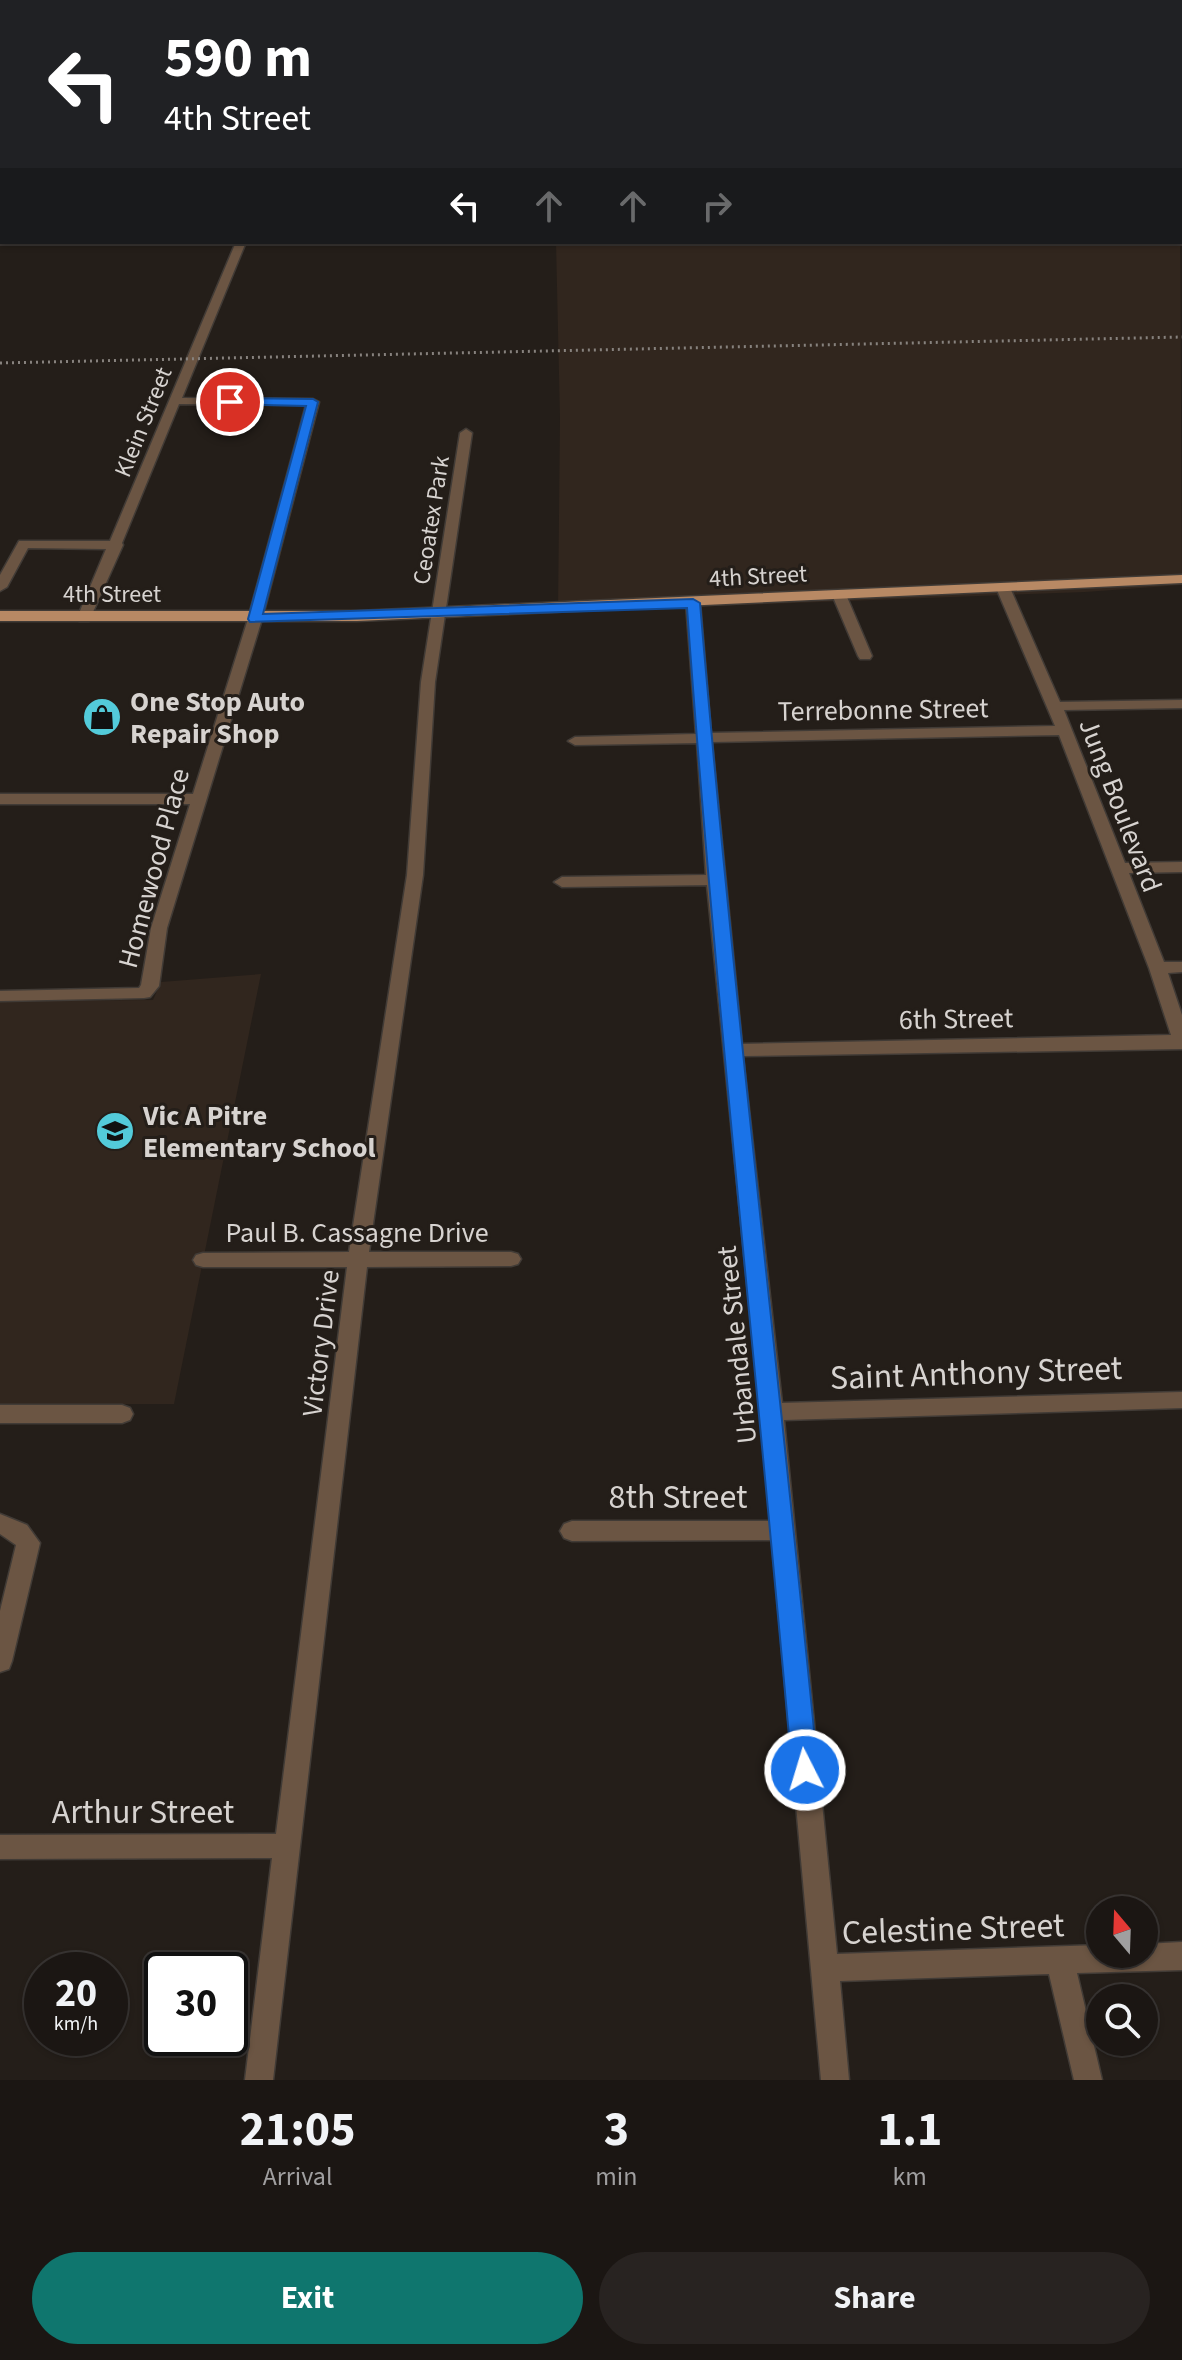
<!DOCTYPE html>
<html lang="en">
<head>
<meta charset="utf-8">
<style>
	:root { --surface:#1b1613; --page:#282321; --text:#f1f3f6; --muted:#a09fa0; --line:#393533; --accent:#0f766e }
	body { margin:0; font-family:"Source Sans 3",sans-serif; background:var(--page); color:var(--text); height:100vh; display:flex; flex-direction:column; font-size:30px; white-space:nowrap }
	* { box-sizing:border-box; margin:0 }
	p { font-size:26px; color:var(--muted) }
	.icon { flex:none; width:44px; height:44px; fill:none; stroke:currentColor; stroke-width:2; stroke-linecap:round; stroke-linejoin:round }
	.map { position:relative; height:2080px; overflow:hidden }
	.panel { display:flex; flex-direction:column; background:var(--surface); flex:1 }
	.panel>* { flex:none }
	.banner { position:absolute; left:0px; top:0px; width:1182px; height:244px; box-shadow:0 2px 6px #0004,0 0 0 2px var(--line); background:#202124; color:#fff; overflow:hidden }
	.needle { width:52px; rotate:341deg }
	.buttons { position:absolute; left:1086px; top:1896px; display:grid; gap:16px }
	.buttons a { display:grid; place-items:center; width:72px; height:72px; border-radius:50%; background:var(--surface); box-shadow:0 2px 6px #0004,0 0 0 2px var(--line); font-size:40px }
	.speed { position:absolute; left:24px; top:1952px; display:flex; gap:16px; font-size:40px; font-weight:700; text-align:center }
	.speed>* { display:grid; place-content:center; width:104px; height:104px; border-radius:50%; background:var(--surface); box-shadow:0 2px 6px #0004,0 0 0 2px var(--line); line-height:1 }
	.speed small { font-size:20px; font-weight:400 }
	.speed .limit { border:4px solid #111; border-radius:12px; background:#fff; color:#111 }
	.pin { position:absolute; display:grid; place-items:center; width:68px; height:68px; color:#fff; margin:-34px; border:4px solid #fff; border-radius:50%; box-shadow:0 2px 8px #0007 }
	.me { position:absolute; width:88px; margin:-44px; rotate:355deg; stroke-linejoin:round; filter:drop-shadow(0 0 6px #0008) }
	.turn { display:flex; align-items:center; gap:28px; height:168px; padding:0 32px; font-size:36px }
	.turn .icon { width:104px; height:104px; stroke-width:2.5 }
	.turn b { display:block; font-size:56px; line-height:68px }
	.lanes { display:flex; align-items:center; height:76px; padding:0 32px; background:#0003; justify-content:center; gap:40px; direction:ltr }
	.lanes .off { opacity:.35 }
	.eta { display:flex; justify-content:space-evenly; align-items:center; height:136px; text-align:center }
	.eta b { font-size:48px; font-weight:700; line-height:56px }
	.cta { display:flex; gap:16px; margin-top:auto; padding:16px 32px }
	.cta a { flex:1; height:92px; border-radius:48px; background:var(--accent); color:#fff; font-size:32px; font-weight:700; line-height:92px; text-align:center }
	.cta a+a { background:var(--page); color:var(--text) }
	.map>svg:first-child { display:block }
	.built { fill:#31261e }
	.water { fill:#925e31 }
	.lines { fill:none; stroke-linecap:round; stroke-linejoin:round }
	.minor-casing { stroke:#413b36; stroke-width:3 }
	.major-casing { stroke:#413b36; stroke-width:3 }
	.minor { fill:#6b5543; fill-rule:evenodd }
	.major { fill:#b88964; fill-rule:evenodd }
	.rail { stroke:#87827e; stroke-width:3; stroke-dasharray:2 4; stroke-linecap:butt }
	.route { fill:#1a73e8; stroke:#114b97; stroke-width:2 }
	.labels { text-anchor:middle; stroke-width:6; stroke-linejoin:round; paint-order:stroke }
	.far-street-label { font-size:24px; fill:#d7d3d0; stroke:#241e19 }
	.poi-label { font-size:28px; font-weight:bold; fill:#d7d3d0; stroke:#241e19; text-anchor:start }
	.street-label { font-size:28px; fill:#d7d3d0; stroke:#241e19 }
	.near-street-label { font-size:34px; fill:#d7d3d0; stroke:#241e19 }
</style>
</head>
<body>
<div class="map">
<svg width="1182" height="2080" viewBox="0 0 1182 2080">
	<rect width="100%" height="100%" fill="#241e19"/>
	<!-- built -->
	<path class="built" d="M1180,220L1182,585L1085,592L558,612L560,418L556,242H1180Z
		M261,974L174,1404H0V1001L153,1000L161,982Z"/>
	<!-- water -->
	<path class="water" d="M0,0H1182V157L1180,2H2L0,129Z"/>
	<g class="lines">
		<!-- minor casing -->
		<g class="minor-casing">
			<path id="minor" d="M236,242H246L182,398L313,399L319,402L262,619L167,928L159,986L150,997L144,998L0,1001V991L139,988L141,985L151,928L190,804H0V794H193L248,619L306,405L179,404L122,543L123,545L89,621H79L77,618L106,549L28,548L7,587L0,591V575L19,541H110Z
				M466,429L472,433L435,682L423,875L369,1252H511L518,1254L521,1259L518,1264L511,1266L367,1267L273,2080H245L272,1858L0,1859V1835L276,1834L347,1267H203L196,1265L193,1260L196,1255L203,1253L349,1252L407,875L421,682L460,433Z
				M1004,586L1011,590L1060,702L1182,700V708L1064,710L1125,863L1182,862V872L1129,873L1164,962H1182V972L1168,973L1182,1015V1049L743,1056L782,1403L1182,1392V1408L784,1420L837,1954L1100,1945V1954H1144V1944L1182,1942V1970L1077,1973L1102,2080H1074L1049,1974L840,1981L849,2080H821L772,1540L572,1541L564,1538L560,1531L564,1524L572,1521H771L707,885L562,887L554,882L562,877L706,875L697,743L575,745L568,741L575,737L696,734L686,603L693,599L700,603L711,733L1055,726L997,590ZM1059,735L1149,968L1171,1035L742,1044L712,742Z
				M840,593L847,597L872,656L870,659H860L858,656L833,597Z
				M0,1405H122L130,1408L133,1414L130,1420L122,1423H0Z
				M0,1514L27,1525L40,1543L12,1661L9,1669L0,1672V1611L16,1545L0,1534Z"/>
		</g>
		<!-- major casing -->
		<g class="major-casing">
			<path id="major" d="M0,181H2V187H0Z
				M1180,213H1182V219H1180Z
				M1182,575V583L357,621H0V611H357Z"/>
		</g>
		<!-- minor -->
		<use href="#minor" class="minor"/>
		<!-- major -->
		<use href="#major" class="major"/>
		<!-- rail -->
		<path class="rail" d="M0,363L1182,337"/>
	</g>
	<!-- route -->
	<path class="route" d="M230,398L313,399L318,402L263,614L693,599L700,603C733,993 780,1381 818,1770L814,1779L805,1782L796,1779L792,1770C758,1383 715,996 687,608L250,622L248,619L306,406L226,404L224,402Z"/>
	<!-- icons -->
	<defs>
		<g id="shop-disc" transform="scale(2)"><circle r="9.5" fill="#53cbda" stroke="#241e19"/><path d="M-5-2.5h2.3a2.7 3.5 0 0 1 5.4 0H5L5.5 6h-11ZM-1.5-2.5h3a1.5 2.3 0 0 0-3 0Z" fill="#111"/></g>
		<g id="school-disc" transform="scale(2)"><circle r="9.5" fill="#53cbda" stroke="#241e19"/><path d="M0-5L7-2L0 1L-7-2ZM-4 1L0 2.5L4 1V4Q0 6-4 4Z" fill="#111"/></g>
	</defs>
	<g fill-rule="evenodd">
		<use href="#shop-disc" x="102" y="717"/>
		<use href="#school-disc" x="115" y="1131"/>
	</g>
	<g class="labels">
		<!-- far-street labels -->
		<g class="far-street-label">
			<text transform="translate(143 422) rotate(-68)" y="8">Klein Street</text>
			<text transform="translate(431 520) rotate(-81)" y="8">Ceoatex Park</text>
			<text transform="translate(758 576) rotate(-3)" y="8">4th Street</text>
			<text x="112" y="602">4th Street</text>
		</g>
		<!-- poi labels -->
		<g class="poi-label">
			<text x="130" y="711">One Stop Auto<tspan x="130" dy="32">Repair Shop</tspan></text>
			<text x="143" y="1125">Vic A Pitre<tspan x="143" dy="32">Elementary School</tspan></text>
		</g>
		<!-- street labels -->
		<g class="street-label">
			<text transform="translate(883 709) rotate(-1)" y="10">Terrebonne Street</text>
			<text transform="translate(1121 805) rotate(69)" y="10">Jung Boulevard</text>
			<text transform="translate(153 868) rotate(-75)" y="10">Homewood Place</text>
			<text transform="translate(956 1018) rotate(-1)" y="10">6th Street</text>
			<text x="357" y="1242">Paul B. Cassagne Drive</text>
			<text transform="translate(320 1343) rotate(-83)" y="10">Victory Drive</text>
			<text transform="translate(736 1345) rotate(-96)" y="10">Urbandale Street</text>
		</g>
		<!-- near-street labels -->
		<g class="near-street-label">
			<text transform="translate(976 1372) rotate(-2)" y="12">Saint Anthony Street</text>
			<text x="678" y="1508">8th Street</text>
			<text x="143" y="1823">Arthur Street</text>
			<text transform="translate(953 1928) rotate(-2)" y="12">Celestine Street</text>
		</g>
	</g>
</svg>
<div class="buttons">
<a><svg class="needle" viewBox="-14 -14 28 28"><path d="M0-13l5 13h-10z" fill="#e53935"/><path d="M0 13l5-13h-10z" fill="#a09fa0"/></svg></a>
<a><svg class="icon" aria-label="search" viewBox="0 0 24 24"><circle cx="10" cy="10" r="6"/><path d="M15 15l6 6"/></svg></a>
</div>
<div class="speed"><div>20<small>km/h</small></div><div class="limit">30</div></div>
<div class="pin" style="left:230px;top:402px;background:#d93025"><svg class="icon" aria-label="arrive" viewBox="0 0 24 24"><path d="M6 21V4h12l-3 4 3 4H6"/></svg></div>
<svg class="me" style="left:805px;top:1770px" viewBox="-20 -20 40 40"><circle r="17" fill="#1a73e8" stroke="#fff" stroke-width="3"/><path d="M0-11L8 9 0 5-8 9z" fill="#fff"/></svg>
<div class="banner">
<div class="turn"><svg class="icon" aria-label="left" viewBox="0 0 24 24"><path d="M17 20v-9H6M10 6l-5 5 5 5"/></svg><div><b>590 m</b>4th Street</div></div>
<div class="lanes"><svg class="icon" aria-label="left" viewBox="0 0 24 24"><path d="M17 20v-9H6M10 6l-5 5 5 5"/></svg><svg class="icon off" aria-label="ahead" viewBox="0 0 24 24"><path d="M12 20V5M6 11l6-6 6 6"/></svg><svg class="icon off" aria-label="ahead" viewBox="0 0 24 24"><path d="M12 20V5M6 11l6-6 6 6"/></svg><svg class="icon off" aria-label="right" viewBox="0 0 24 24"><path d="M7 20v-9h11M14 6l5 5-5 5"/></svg></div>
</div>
</div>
<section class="panel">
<div class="eta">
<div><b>21:05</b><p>Arrival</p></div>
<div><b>3</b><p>min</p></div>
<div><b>1.1</b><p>km</p></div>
</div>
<div class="cta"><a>Exit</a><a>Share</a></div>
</section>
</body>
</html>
